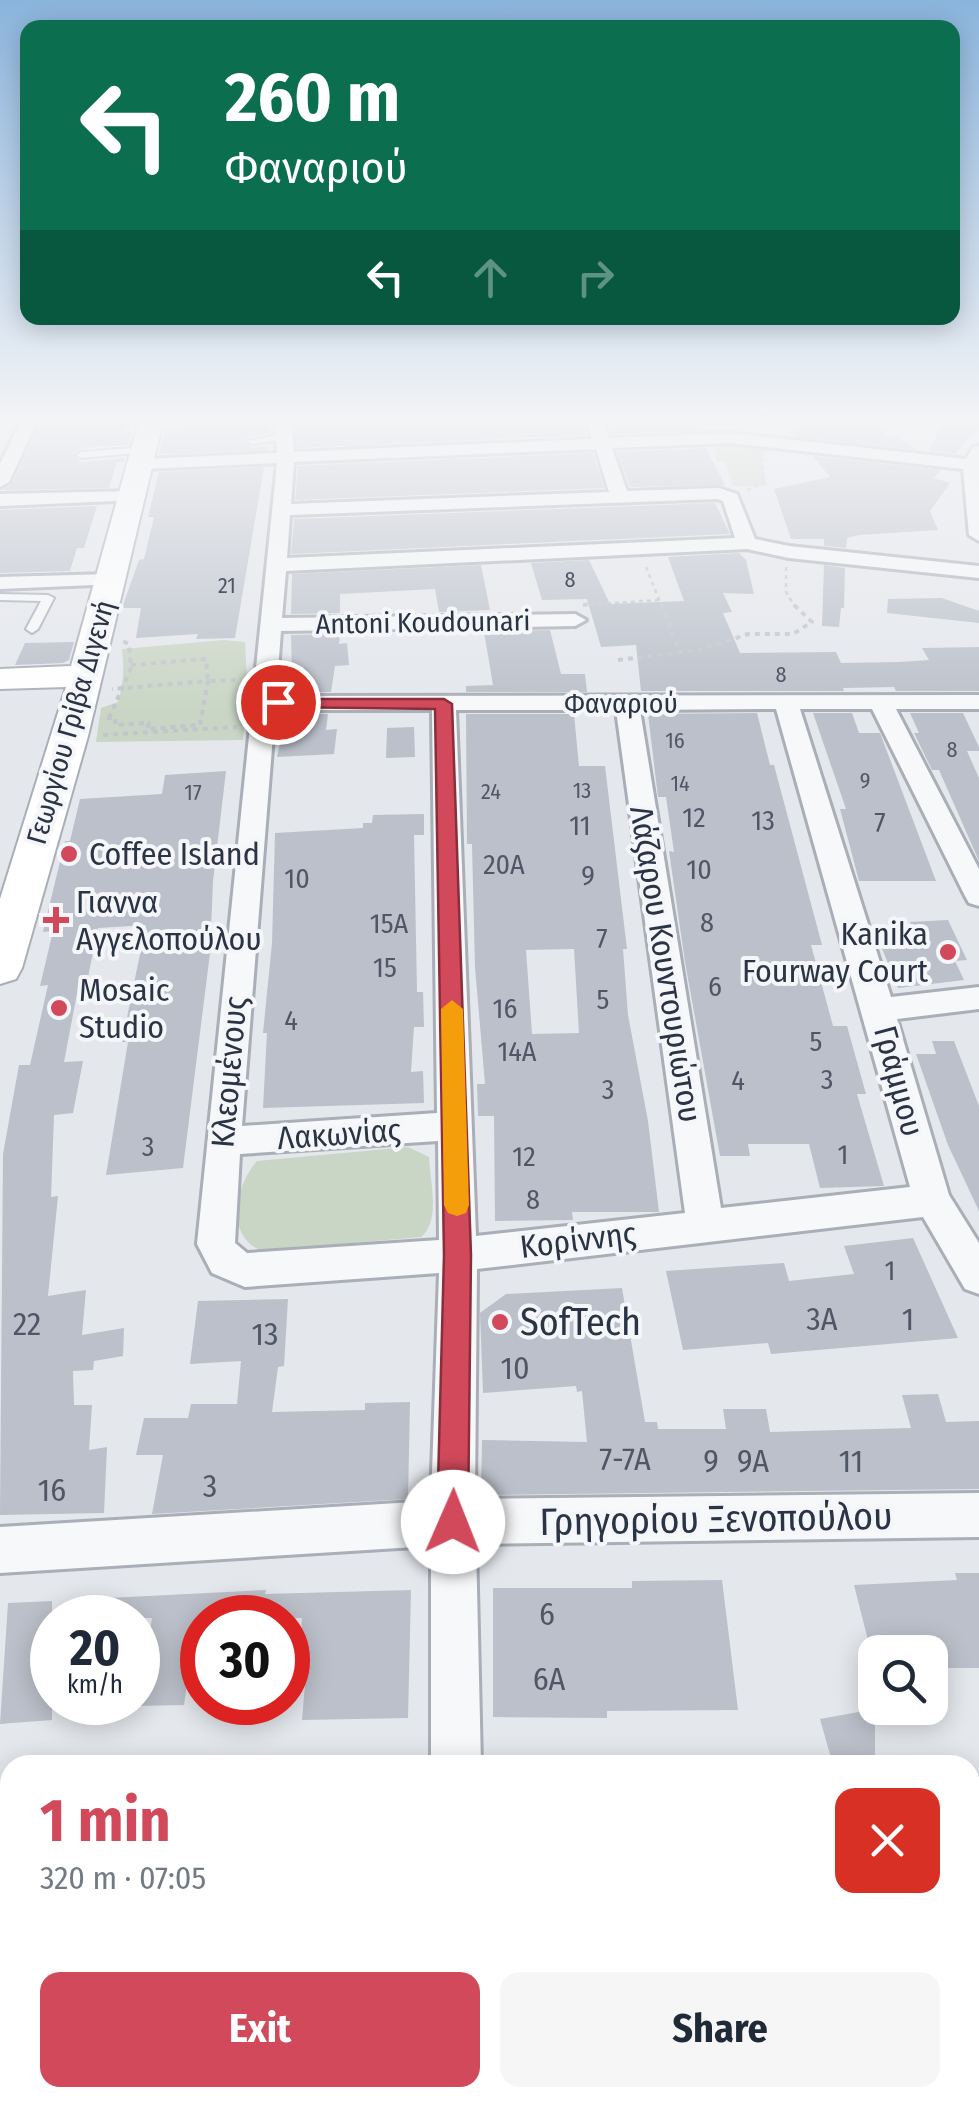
<!DOCTYPE html>
<html lang="en">
<head>
<meta charset="utf-8">
<style>
	:root { --surface:#fff; --page:#f6f6f7; --text:#1f2937; --muted:#747a83; --accent:#d1495b }
	body { margin:0; font-family:"Fira Sans Condensed",sans-serif; background:var(--page); color:var(--text); height:100vh; display:flex; flex-direction:column; font-size:38px; white-space:nowrap }
	* { box-sizing:border-box; margin:0 }
	p { font-size:32px; color:var(--muted) }
	.icon { flex:none; width:55px; height:55px; fill:none; stroke:currentColor; stroke-width:2; stroke-linecap:round; stroke-linejoin:round }
	.map { position:relative; flex:1; overflow:hidden }
	.side { position:absolute; left:0px; top:1755px; width:980px; height:352px; display:flex; flex-direction:column; background:var(--surface); border-radius:30px 30px 0 0; box-shadow:0 5px 25px #0003 }
	.side>* { flex:none }
	.top-card { position:absolute; left:20px; top:20px; width:940px; height:305px; border-radius:20px; box-shadow:0 5px 25px #0003; background:#0b6e4f; color:#fff; overflow:hidden }
	.controls { position:absolute; left:858px; top:1635px; display:grid; gap:20px }
	.controls a { display:grid; place-items:center; width:90px; height:90px; border-radius:20px; background:var(--surface); box-shadow:0 5px 25px #0003; font-size:50px }
	.speed { position:absolute; left:30px; top:1595px; display:flex; gap:20px; font-size:50px; font-weight:700; text-align:center }
	.speed>* { display:grid; place-content:center; width:130px; height:130px; border-radius:50%; background:var(--surface); box-shadow:0 5px 25px #0003; line-height:1 }
	.speed small { font-size:25px; font-weight:400 }
	.speed .limit { border:15px solid #d22; background:#fff; color:#111 }
	.pin { position:absolute; display:grid; place-items:center; width:85px; height:85px; color:#fff; margin:-42px; border:5px solid #fff; border-radius:50%; box-shadow:0 2px 10px #0007 }
	.me { position:absolute; width:110px; margin:-55px; rotate:1deg; stroke-linejoin:round; filter:drop-shadow(0 0 8px #0008) }
	.turn { display:flex; align-items:center; gap:35px; height:210px; padding:0 40px; font-size:45px }
	.turn .icon { width:130px; height:130px; stroke-width:2.5 }
	.turn b { display:block; font-size:70px; line-height:85px }
	.lanes { display:flex; align-items:center; height:95px; padding:0 40px; background:#0003; justify-content:center; gap:50px; direction:ltr }
	.lanes .off { opacity:.35 }
	.round { display:grid; place-items:center; flex:none; width:105px; height:105px; border-radius:20px; background:var(--page) }
	.overview { display:flex; align-items:center; justify-content:space-between; height:170px; padding:0 40px }
	h1 { font-size:60px; font-weight:700; line-height:75px; color:var(--accent) }
	.cta { display:flex; gap:20px; margin-top:auto; padding:20px 40px }
	.cta a { flex:1; height:115px; border-radius:20px; background:var(--accent); color:#fff; font-size:40px; font-weight:700; line-height:115px; text-align:center }
	.cta a+a { background:var(--page); color:var(--text) }
	.map>svg:first-child { display:block }
	.green { fill:#c9d6c5 }
	.building { fill:#bbc0ca; fill-rule:evenodd }
	.lines { fill:none; stroke-linecap:round; stroke-linejoin:round }
	.lane-casing { stroke:#a9aeb7; stroke-width:4 }
	.street-casing { stroke:#a9aeb7; stroke-width:6 }
	.secondary-casing { stroke:#a9aeb7; stroke-width:4 }
	.path-far1 { stroke:#c2c5cb; stroke-width:2.5; stroke-dasharray:4 4; stroke-linecap:butt }
	.path { stroke:#c2c5cb; stroke-width:4; stroke-dasharray:5 5; stroke-linecap:butt }
	.lane { fill:#f7f8fa; fill-rule:evenodd }
	.street { fill:#f7f8fa; fill-rule:evenodd }
	.secondary { fill:#fff; fill-rule:evenodd }
	.route { fill:#d1495b; stroke:#882f3b; stroke-width:2.5 }
	.slow { fill:#f59e0b }
	.poi-dot { fill:#d1495b; stroke:#f4f6f9; stroke-width:4 }
	.labels { text-anchor:middle; stroke-width:8; stroke-linejoin:round; paint-order:stroke }
	.far-number-label { font-size:22px; fill:#4f5766 }
	.far-street-label { font-size:28px; fill:#2b3445; stroke:#f4f6f9 }
	.number-label { font-size:28px; fill:#4f5766 }
	.poi-label { font-size:32px; fill:#2b3445; stroke:#f4f6f9; text-anchor:start }
	.street-label { font-size:32px; fill:#2b3445; stroke:#f4f6f9 }
	.near-number-label { font-size:32px; fill:#4f5766 }
	.near-poi-label { font-size:38px; fill:#2b3445; stroke:#f4f6f9; text-anchor:start }
	.near-street-label { font-size:38px; fill:#2b3445; stroke:#f4f6f9 }
</style>
</head>
<body>
<div class="map">
<svg width="979" height="2107" viewBox="0 0 979 2107">
	<rect width="100%" height="100%" fill="#e4e7ec"/>
	<!-- green -->
	<path class="green" d="M714,445L767,449L761,459L767,486H733L725,462L717,461Z
		M224,640L245,642L247,681L243,740L96,742L101,708L118,702C124,682 124,669 122,649Z
		M408,1147L429,1157C430,1181 441,1221 421,1237L263,1251C225,1238 234,1187 257,1161Z"/>
	<!-- building -->
	<path class="building" d="M43,417H128L124,432H132L128,445L81,448L72,454L81,462L125,458L124,462H117L109,488L2,490L12,484Z
		M224,417H262L261,425H270L269,433L246,437L243,442L253,448L267,446L266,450L159,454L165,430L223,427Z
		M420,417H554L558,428L585,429L587,435L297,448L295,424Z
		M635,417H690L697,431L612,434L610,429L639,428Z
		M946,417L979,420V427L955,454L929,451Z
		M880,426L888,437L896,436L917,450L797,437L791,429Z
		M706,448L725,485L630,487L617,452Z
		M593,453L604,488L295,500L298,466Z
		M813,456L941,470L934,478L950,483L930,511L938,530L859,535L847,538L846,548L824,546V539H791L774,489L830,477Z
		M264,467L235,638L196,639L198,634L136,638L141,608H122L139,560L144,559L154,517H148L159,472Z
		M715,503L730,534L291,554L294,519Z
		M97,506L84,548H77L70,571L0,573V510Z
		M739,553L746,560L754,594L723,593L732,612L723,613L740,653L836,652L841,663L899,662L929,660L922,648L979,647V691H896L894,687L843,688L844,691H641L636,645L601,647L587,599L542,600L531,563L589,560L610,604L684,601L668,557Z
		M481,565L490,610L439,612L435,589L340,594V613L291,614L292,574Z
		M824,565L845,568L844,608H841L839,627L822,626Z
		M942,598L979,611V623L887,613L888,599Z
		M550,630L561,674H585L587,692H466V686L493,685L484,632Z
		M340,634L339,644L347,643L349,665L335,666L331,692H280L283,673H292L291,635Z
		M74,642L69,660L63,663L15,665L25,643Z
		M757,713L770,765H774L822,945H811L833,1026H847L866,1094H857L884,1186L820,1188L809,1144H748L750,1156H720L685,962L669,851L674,852L666,797H658L648,714Z
		M813,713H852L859,733H880L936,881H859L840,809H846Z
		M910,713H963L979,747V751H967L979,778V861L939,770H932L914,733H919Z
		M299,714H328L326,730L337,729L334,754L277,757L281,739Z
		M466,714H574L579,766H605L627,949H623L628,1015L648,1121L659,1212H572L573,1220L495,1221L494,1116H478L477,1084H485L475,967L472,844H467ZM574,949L579,1033L532,1034L526,950Z
		M414,727L415,757L386,758L387,728Z
		M226,771L213,881L210,953L183,1168L106,1175L128,1042H122L146,925L98,928L87,982L79,983L64,1062L83,1061L73,1113L54,1115L51,1197L58,1196L48,1296L86,1290L82,1335L124,1328L123,1356L94,1361L93,1370L73,1371L74,1405H92L89,1450L107,1447L104,1513L0,1515L3,1154L19,1065H30L48,985L40,986L53,931L43,932L65,841H70L80,799L162,794L165,775Z
		M424,814V835H414L417,992H423L424,1027H414L411,1072L423,1071L424,1103L263,1108L267,1033H263L272,943L275,833L363,828V823H372L373,815Z
		M948,920L967,960L955,961L964,980L898,988L881,946L920,944L910,922Z
		M932,1041H954L979,1106V1211L948,1145L916,1054H936Z
		M913,1238L958,1338L771,1354L768,1343L683,1350L666,1271L784,1263L789,1281L854,1274L844,1246Z
		M622,1288L645,1422H657L658,1429H726L723,1409H766L770,1432L911,1428L902,1395L938,1394L946,1422L979,1421V1489L481,1495L482,1440L587,1442L582,1391L577,1392L576,1386L483,1393L480,1313L506,1294Z
		M288,1299L284,1366L278,1367L272,1412L365,1410V1403L410,1402L408,1499L152,1514L163,1455H136L144,1418H188L191,1404H237L241,1361L190,1364L198,1301Z
		M955,1573H979V1668H930V1652H871L854,1585L957,1580Z
		M722,1580L738,1710L607,1711V1718L493,1717V1588H632V1581Z
		M266,1590L265,1594L411,1590L408,1718L302,1720L307,1661H299L302,1618H197L184,1705L138,1706L152,1618H70V1600Z
		M52,1601V1720L0,1724L8,1603Z
		M875,1709V1765H833L820,1719Z"/>
	<g class="lines">
		<!-- lane casing -->
		<g class="lane-casing">
			<path id="lane" d="M284,434L287,439L252,444L247,441Z
				M145,447L148,448V452L81,458L76,455L81,452Z
				M0,594L48,595L54,598L38,629L32,633L26,629L41,601L0,600Z
				M979,1777V1805L970,1806V1778Z
				M631,2098H663V2107H631Z"/>
		</g>
		<!-- street casing -->
		<g class="street-casing">
			<path id="street" d="M23,417H39L9,482L0,487V464Z
				M275,417H291L294,452L592,439L587,422L595,417L603,422L609,438L730,433L966,459L973,447L979,446V541L969,535L963,469L730,443L612,448L627,491L719,488L737,494L755,539L789,546L979,566V578L789,558L747,549L286,571L282,618L575,614L586,620L575,626L281,631L276,696L979,695V709H896L979,869V906L969,903L965,896L872,709H800L891,997L979,987V1009L897,1019L949,1195L979,1243V1294L965,1289L923,1217L477,1269L475,1499L979,1493V1537L476,1544L481,1765H431V1546L0,1573V1527L431,1501L439,1273L245,1287L212,1273L197,1244L277,463L142,469L133,464L142,459L277,453ZM596,449L609,492L291,504L294,462ZM717,499L723,501L735,538L287,558L290,515ZM776,709L910,1187L721,1208L640,710ZM275,710H432L437,1113L242,1126ZM456,710H616L685,1213L476,1236ZM438,1141L439,1240L247,1253L235,1243L240,1154Z
				M133,491L142,496L139,500L0,506V494Z
				M110,574L120,580L117,584L0,589V577Z
				M432,2098H491L492,2107H432Z"/>
		</g>
		<!-- secondary casing -->
		<g class="secondary-casing">
			<path id="secondary" d="M140,417H164L88,736L22,968L16,979L0,984V899L66,687L0,689V669L71,666Z"/>
		</g>
		<!-- path-far1 -->
		<path class="path-far1" d="M747,490L764,483L762,458
			M646,567L662,607
			M786,567V592L795,607
			M583,605L660,600"/>
		<!-- path -->
		<path class="path" d="M661,604L680,652
			M583,605L591,604
			M618,660L699,650L748,634H793L812,622L793,604
			M131,665L206,659L208,681L241,680
			M107,718H116L115,725L149,723L147,729L200,725L208,681L112,689
			M109,718L131,668L129,644L122,641
			M103,735L237,727"/>
		<!-- lane -->
		<use href="#lane" class="lane"/>
		<!-- street -->
		<use href="#street" class="street"/>
		<!-- secondary -->
		<use href="#secondary" class="secondary"/>
	</g>
	<!-- sky -->
	<linearGradient id="sky" x2="0" y2="1"><stop stop-color="#8bb4dd"/><stop offset="0.59" stop-color="#f3f4f6"/><stop offset="1" stop-color="#f3f4f6" stop-opacity="0"/></linearGradient>
	<rect width="979" height="712" fill="url(#sky)"/>
	<!-- route -->
	<path class="route" d="M272,699H444L452,704L471,1255L468,1522L464,1533L453,1538L442,1533L437,1522L444,1255L435,709L278,707L272,706Z"/>
	<!-- slow -->
	<path class="slow" d="M452,1000L463,1009L469,1205L466,1213L457,1216L448,1213L444,1205L441,1009Z"/>
	<!-- markers -->
	<g class="poi-dot">
		<circle cx="69" cy="854" r="10"/>
		<path d="M51 905h10v10h10v10h-10v10h-10v-10h-10v-10h10z"/>
		<circle cx="948" cy="952" r="10"/>
		<circle cx="59" cy="1008" r="10"/>
		<circle cx="500" cy="1322" r="10"/>
	</g>
	<g class="labels">
		<!-- far-number labels -->
		<g class="far-number-label">
			<text x="570" y="587">8</text>
			<text x="227" y="593">21</text>
			<text x="781" y="682">8</text>
			<text x="675" y="748">16</text>
			<text x="952" y="757">8</text>
			<text x="865" y="788">9</text>
			<text x="680" y="791">14</text>
			<text x="582" y="798">13</text>
			<text x="491" y="799">24</text>
			<text x="193" y="800">17</text>
		</g>
		<!-- far-street labels -->
		<g class="far-street-label">
			<text transform="translate(423 622) rotate(-1)" y="10">Antoni Koudounari</text>
			<text x="621" y="713">Φαναριού</text>
			<text transform="translate(70 722) rotate(-74)" y="10">Γεωργίου Γρίβα Διγενή</text>
		</g>
		<!-- number labels -->
		<g class="number-label">
			<text x="694" y="827">12</text>
			<text x="763" y="830">13</text>
			<text x="880" y="832">7</text>
			<text x="580" y="835">11</text>
			<text x="504" y="874">20A</text>
			<text x="699" y="879">10</text>
			<text x="588" y="885">9</text>
			<text x="297" y="888">10</text>
			<text x="707" y="932">8</text>
			<text x="389" y="933">15A</text>
			<text x="602" y="948">7</text>
			<text x="385" y="977">15</text>
			<text x="715" y="996">6</text>
			<text x="603" y="1009">5</text>
			<text x="505" y="1018">16</text>
			<text x="291" y="1030">4</text>
			<text x="816" y="1051">5</text>
			<text x="517" y="1061">14A</text>
			<text x="827" y="1089">3</text>
			<text x="738" y="1090">4</text>
			<text x="608" y="1099">3</text>
			<text x="148" y="1156">3</text>
			<text x="843" y="1164">1</text>
			<text x="524" y="1166">12</text>
			<text x="533" y="1209">8</text>
			<text x="890" y="1280">1</text>
		</g>
		<!-- poi labels -->
		<g class="poi-label">
			<text x="89" y="865">Coffee Island</text>
			<text x="76" y="913">Γιαννα<tspan x="76" dy="37">Αγγελοπούλου</tspan></text>
			<text x="928" y="945" text-anchor="end">Kanika<tspan x="928" dy="37">Fourway Court</tspan></text>
			<text x="79" y="1001">Mosaic<tspan x="79" dy="37">Studio</tspan></text>
		</g>
		<!-- street labels -->
		<g class="street-label">
			<text transform="translate(666 964) rotate(81)" y="11">Λάζαρου Κουντουριώτου</text>
			<text transform="translate(229 1072) rotate(-85)" y="11">Κλεομένους</text>
			<text transform="translate(899 1081) rotate(75)" y="11">Γράμμου</text>
			<text transform="translate(339 1134) rotate(-4)" y="11">Λακωνίας</text>
			<text transform="translate(578 1240) rotate(-7)" y="11">Κορίννης</text>
		</g>
		<!-- near-number labels -->
		<g class="near-number-label">
			<text x="822" y="1330">3A</text>
			<text x="908" y="1330">1</text>
			<text x="27" y="1335">22</text>
			<text x="265" y="1345">13</text>
			<text x="515" y="1379">10</text>
			<text x="625" y="1470">7-7A</text>
			<text x="711" y="1472">9</text>
			<text x="753" y="1472">9A</text>
			<text x="851" y="1472">11</text>
			<text x="210" y="1497">3</text>
			<text x="52" y="1501">16</text>
			<text x="547" y="1625">6</text>
			<text x="549" y="1690">6A</text>
		</g>
		<!-- near-poi labels -->
		<g class="near-poi-label">
			<text x="520" y="1335">SofTech</text>
		</g>
		<!-- near-street labels -->
		<g class="near-street-label">
			<text transform="translate(716 1519) rotate(-1)" y="13">Γρηγορίου Ξενοπούλου</text>
		</g>
	</g>
</svg>
<div class="controls">
<a><svg class="icon" aria-label="search" viewBox="0 0 24 24"><circle cx="10" cy="10" r="6"/><path d="M15 15l6 6"/></svg></a>
</div>
<div class="speed"><div>20<small>km/h</small></div><div class="limit">30</div></div>
<div class="pin" style="left:278px;top:702px;background:#d93025"><svg class="icon" aria-label="arrive" viewBox="0 0 24 24"><path d="M6 21V4h12l-3 4 3 4H6"/></svg></div>
<svg class="me" style="left:453px;top:1522px" viewBox="-20 -20 40 40"><circle r="19" fill="#fff"/><path d="M0-13L10 11 0 6-10 11z" fill="#d1495b"/></svg>
<div class="top-card">
<div class="turn"><svg class="icon" aria-label="left" viewBox="0 0 24 24"><path d="M17 20v-9H6M10 6l-5 5 5 5"/></svg><div><b>260 m</b>Φαναριού</div></div>
<div class="lanes"><svg class="icon" aria-label="left" viewBox="0 0 24 24"><path d="M17 20v-9H6M10 6l-5 5 5 5"/></svg><svg class="icon off" aria-label="ahead" viewBox="0 0 24 24"><path d="M12 20V5M6 11l6-6 6 6"/></svg><svg class="icon off" aria-label="right" viewBox="0 0 24 24"><path d="M7 20v-9h11M14 6l5 5-5 5"/></svg></div>
</div>
<section class="side">
<div class="overview"><div><h1>1 min</h1><p>320 m · 07:05</p></div><a class="round" style="background:#d93025;color:#fff"><svg class="icon" aria-label="close" viewBox="0 0 24 24"><path d="M6 6l12 12M18 6L6 18"/></svg></a></div>
<div class="cta"><a>Exit</a><a>Share</a></div>
</section>
</div>
</body>
</html>
